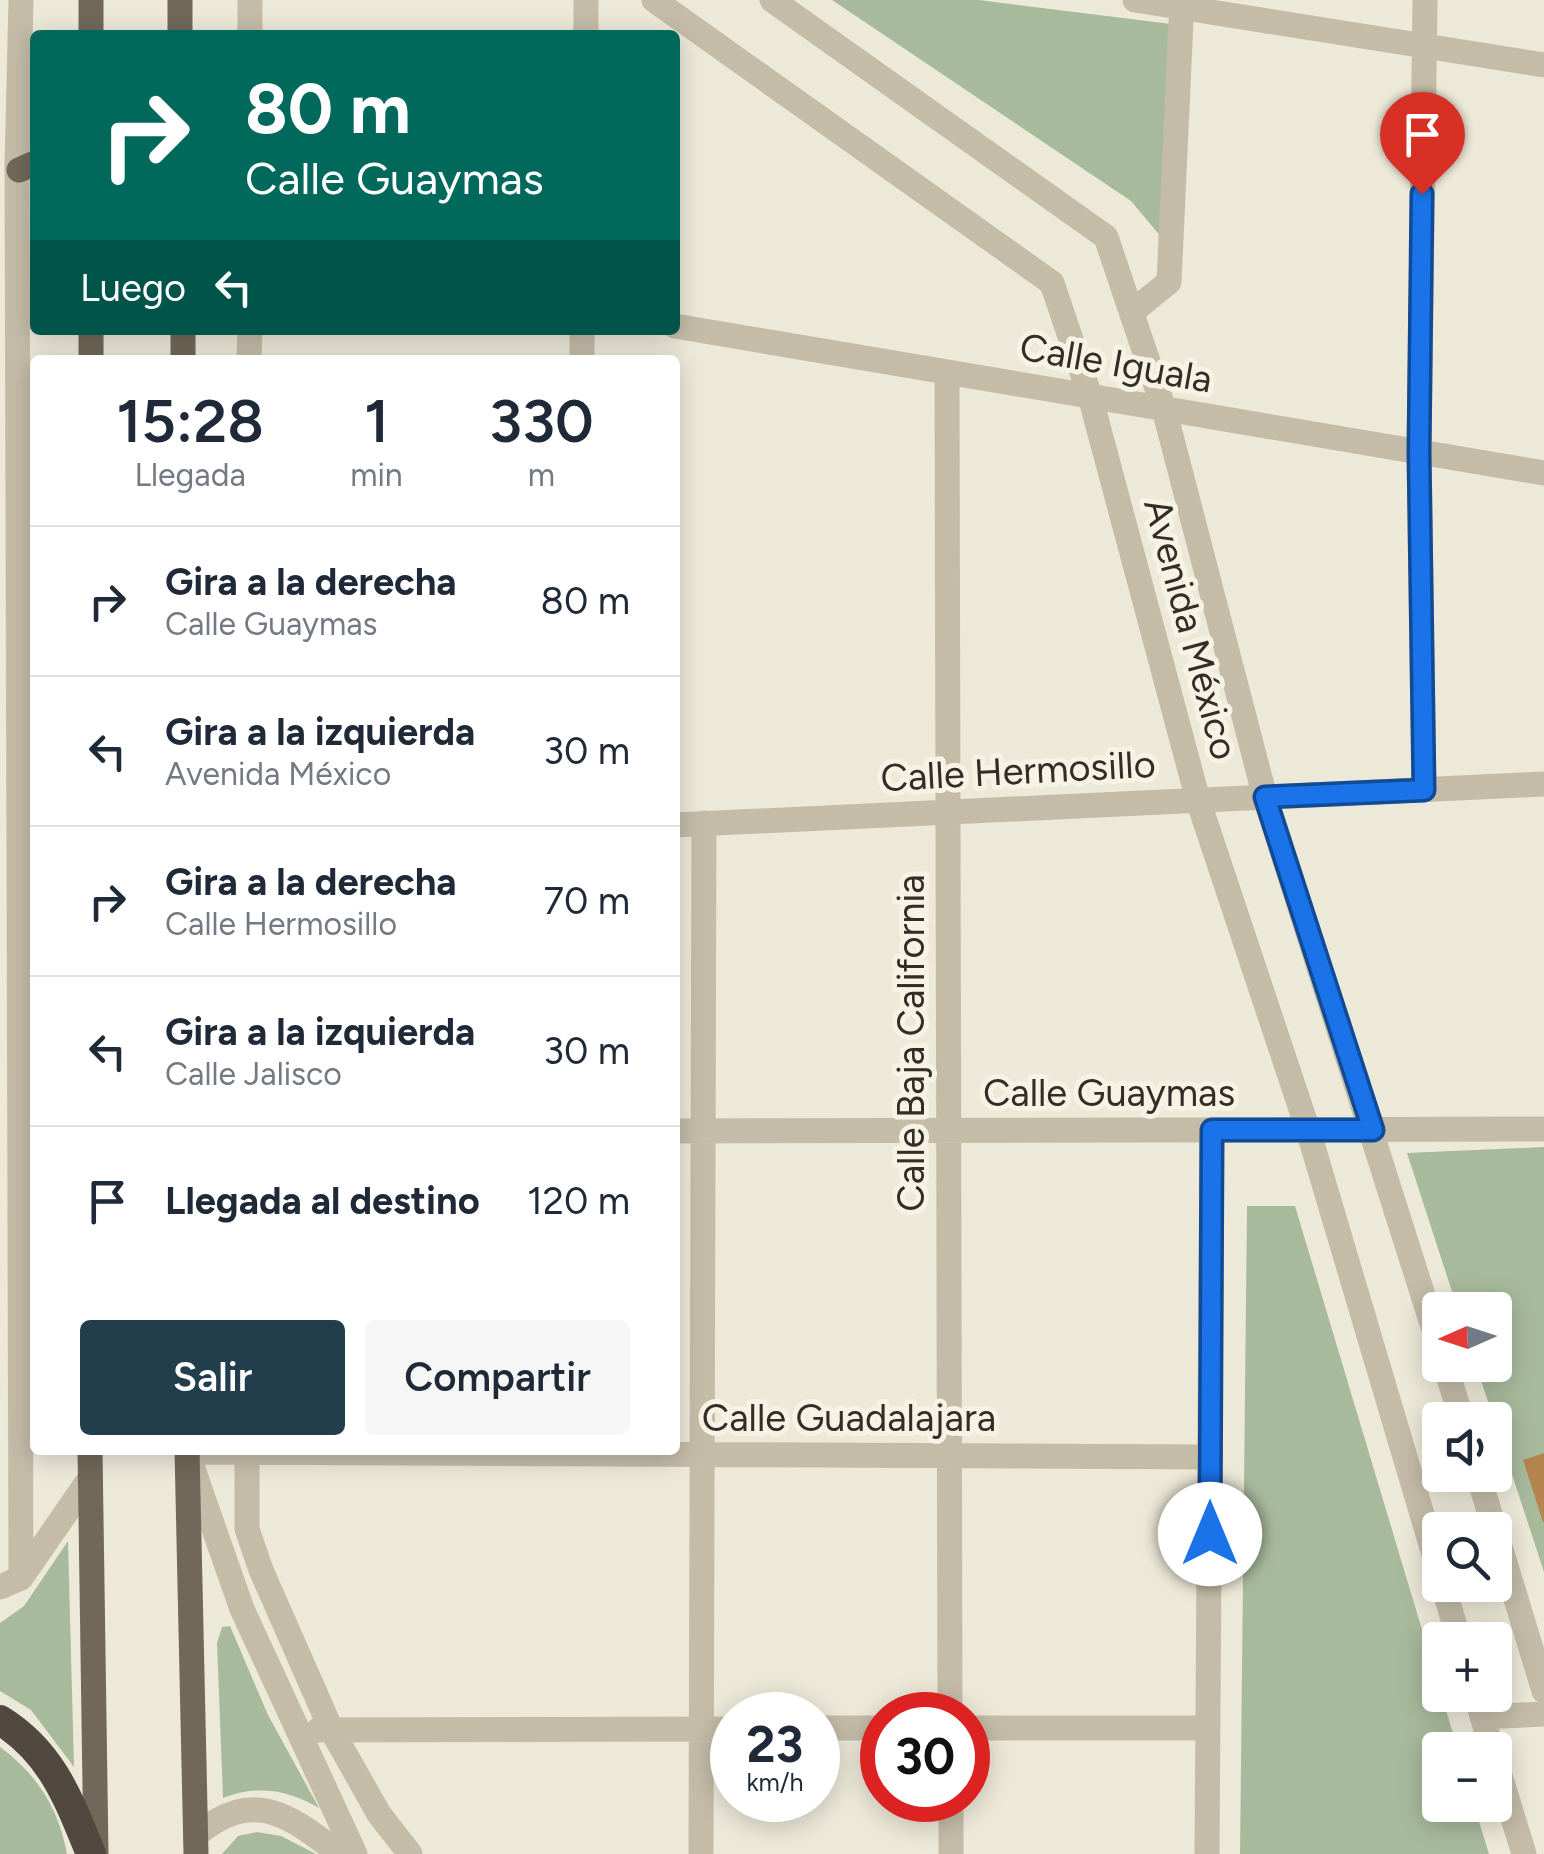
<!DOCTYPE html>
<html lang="es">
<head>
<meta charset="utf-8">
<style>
	:root { --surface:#fff; --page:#f6f6f7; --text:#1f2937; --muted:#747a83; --line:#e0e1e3; --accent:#223e4d }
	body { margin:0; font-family:Figtree,sans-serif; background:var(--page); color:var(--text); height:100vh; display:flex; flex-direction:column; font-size:38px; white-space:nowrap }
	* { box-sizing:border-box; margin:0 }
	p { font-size:32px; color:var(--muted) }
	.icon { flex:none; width:55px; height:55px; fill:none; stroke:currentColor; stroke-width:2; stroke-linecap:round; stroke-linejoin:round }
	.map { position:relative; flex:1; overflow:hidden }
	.details { position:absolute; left:30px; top:355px; width:650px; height:1100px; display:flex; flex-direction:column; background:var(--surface); border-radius:10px; box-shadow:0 5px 25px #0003 }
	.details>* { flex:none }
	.guide { position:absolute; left:30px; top:30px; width:650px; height:305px; border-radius:10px; box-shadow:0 5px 25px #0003; background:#00695c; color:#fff; overflow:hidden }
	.needle { width:65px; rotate:267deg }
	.controls { position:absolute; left:1422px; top:1292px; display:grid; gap:20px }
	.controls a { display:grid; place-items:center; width:90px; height:90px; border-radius:10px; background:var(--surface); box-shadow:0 5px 25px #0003; font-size:50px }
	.speed { position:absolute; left:710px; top:1692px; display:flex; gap:20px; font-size:50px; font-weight:700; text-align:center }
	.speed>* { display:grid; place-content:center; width:130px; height:130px; border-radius:50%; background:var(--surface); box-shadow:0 5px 25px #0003; line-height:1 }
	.speed small { font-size:25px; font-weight:400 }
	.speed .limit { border:15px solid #d22; background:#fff; color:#111 }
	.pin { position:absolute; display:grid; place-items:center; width:85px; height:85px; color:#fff; margin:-102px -42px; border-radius:50% 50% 50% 0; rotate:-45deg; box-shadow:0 0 10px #0007 }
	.pin .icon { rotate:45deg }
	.me { position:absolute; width:110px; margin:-55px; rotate:0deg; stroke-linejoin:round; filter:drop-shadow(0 0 8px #0008) }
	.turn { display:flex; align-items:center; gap:35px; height:210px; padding:0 50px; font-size:45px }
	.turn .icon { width:130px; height:130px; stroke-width:2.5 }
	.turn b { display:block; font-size:70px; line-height:85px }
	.then { display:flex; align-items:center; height:95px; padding:0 50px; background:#0003; gap:20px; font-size:38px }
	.eta { display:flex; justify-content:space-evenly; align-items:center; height:170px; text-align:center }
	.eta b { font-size:60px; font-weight:600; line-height:70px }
	.action { display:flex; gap:20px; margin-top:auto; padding:20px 50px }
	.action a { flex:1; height:115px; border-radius:10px; background:var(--accent); color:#fff; font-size:40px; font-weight:600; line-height:115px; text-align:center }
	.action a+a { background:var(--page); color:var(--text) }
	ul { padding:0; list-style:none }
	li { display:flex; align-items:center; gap:30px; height:150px; padding:0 50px; border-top:2px solid var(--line) }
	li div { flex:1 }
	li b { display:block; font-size:38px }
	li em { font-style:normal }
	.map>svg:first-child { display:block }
	.green { fill:#a8ba9c }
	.building { fill:#b6844f }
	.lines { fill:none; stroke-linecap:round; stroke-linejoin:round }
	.minor { stroke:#c4bca7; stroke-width:25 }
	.major { stroke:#716859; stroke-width:25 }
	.highway { stroke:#51493f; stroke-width:30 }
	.route-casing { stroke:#114b97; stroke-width:25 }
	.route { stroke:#1a73e8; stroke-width:18 }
	.labels { text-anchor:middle; stroke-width:10; stroke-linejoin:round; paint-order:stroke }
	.street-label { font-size:38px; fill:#312d27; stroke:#f6f3e5 }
</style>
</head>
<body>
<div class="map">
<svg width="1544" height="1854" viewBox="0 0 1544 1854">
	<rect width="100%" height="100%" fill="#ede9d9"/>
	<!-- green -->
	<path class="green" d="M832,0H979L1171,24L1162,238L1131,201Z
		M1544,1147V1572L1476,1365H1495V1310H1458L1407,1153Z
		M1247,1206H1295L1458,1750H1440V1805H1474L1489,1854H1240Z
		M68,1541L74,1767L31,1710L0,1691V1623L24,1606Z
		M230,1626L268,1715L319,1808C287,1789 257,1785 223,1798L217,1643L222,1627Z
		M0,1747C37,1774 59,1809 67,1854H0Z
		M257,1832L281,1836L316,1854H222L238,1836Z"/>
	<!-- building -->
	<path class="building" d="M1544,1453V1522H1543L1523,1460Z"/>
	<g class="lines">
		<!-- minor -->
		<path class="minor" d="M21,0L17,164L21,1578
			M654,0L1052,283L1090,396L1198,800L1308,1130L1440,1575
			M772,0L1106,237L1164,409L1265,797L1440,1349
			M1135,0L1544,65
			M250,35V0
			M586,35V0
			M1132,312L1169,282L1182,0
			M675,326L1544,473
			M249,360L250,330
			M582,360V330
			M947,372L950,1715
			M1424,790L1419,452L1425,0
			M675,825L1544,784
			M675,1131L1544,1129
			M1445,1365L1462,1420
			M247,1450V1529L261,1570L331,1729L379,1814L410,1854
			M1478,1475L1495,1530
			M1495,1530L1544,1691
			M1443,1585L1459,1640
			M0,1587L21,1578L90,1478
			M1476,1695L1492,1750
			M1482,1717L1544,1714
			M818,1728H882
			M968,1728H1208
			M318,1730L732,1729
			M1495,1759L1524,1854
			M951,1800V1854
			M196,1835C255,1787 288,1815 340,1854
			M355,1854L242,1609L187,1452L1210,1457
			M701,1854L704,823
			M1207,1854L1212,1130"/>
		<!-- major -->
		<path class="major" d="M91,0V35
			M180,0V35
			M19,170L35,163
			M91,330V360
			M183,330V360
			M90,1450L96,1854
			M187,1450L196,1854"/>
		<!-- highway -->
		<path class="highway" d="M0,1720C52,1752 69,1800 91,1854"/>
	</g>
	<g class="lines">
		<!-- route casing -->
		<g class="route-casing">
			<path id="route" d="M1210,1534L1212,1130H1373L1265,797L1424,790L1419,452L1422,194"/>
		</g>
		<!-- route -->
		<use href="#route" class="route"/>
	</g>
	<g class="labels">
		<!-- street labels -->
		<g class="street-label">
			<text transform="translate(1116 363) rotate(10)" y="13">Calle Iguala</text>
			<text transform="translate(1191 629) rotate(75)" y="13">Avenida México</text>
			<text transform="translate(1018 771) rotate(-3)" y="13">Calle Hermosillo</text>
			<text transform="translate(911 1043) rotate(-90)" y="13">Calle Baja California</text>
			<text x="1109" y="1106">Calle Guaymas</text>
			<text x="849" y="1431">Calle Guadalajara</text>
		</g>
	</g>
</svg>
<div class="controls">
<a><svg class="needle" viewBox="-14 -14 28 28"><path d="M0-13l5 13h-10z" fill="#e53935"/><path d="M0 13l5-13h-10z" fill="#747a83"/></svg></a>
<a><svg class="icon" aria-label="sound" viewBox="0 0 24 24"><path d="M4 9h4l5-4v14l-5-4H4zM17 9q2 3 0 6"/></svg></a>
<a><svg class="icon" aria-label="search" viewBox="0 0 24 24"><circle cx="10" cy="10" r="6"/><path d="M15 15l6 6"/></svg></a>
<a>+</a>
<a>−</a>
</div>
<div class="speed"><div>23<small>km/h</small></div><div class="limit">30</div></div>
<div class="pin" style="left:1422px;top:194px;background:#d93025"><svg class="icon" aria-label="arrive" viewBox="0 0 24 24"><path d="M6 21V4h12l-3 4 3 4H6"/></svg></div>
<svg class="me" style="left:1210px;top:1534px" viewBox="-20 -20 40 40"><circle r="19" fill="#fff"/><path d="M0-13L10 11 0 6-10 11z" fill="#1a73e8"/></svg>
<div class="guide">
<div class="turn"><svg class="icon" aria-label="right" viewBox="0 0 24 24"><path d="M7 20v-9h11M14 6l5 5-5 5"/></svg><div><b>80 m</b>Calle Guaymas</div></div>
<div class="then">Luego<svg class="icon" aria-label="left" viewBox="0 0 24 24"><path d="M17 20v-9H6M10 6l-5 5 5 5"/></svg></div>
</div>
<section class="details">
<div class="eta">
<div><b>15:28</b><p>Llegada</p></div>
<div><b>1</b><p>min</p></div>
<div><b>330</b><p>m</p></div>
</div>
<ul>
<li><svg class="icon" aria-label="right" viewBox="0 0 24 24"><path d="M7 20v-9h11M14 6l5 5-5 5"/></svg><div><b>Gira a la derecha</b><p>Calle Guaymas</p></div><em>80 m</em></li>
<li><svg class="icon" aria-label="left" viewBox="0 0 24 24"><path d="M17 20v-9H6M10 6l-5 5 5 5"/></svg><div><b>Gira a la izquierda</b><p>Avenida México</p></div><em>30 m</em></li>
<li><svg class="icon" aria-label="right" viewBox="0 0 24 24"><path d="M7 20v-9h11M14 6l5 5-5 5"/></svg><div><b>Gira a la derecha</b><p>Calle Hermosillo</p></div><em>70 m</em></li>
<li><svg class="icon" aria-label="left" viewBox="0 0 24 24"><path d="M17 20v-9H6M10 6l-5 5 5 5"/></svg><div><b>Gira a la izquierda</b><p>Calle Jalisco</p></div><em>30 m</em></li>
<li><svg class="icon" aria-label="arrive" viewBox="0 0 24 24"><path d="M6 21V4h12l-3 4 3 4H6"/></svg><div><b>Llegada al destino</b></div><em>120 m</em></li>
</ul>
<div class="action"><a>Salir</a><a>Compartir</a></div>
</section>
</div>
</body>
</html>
